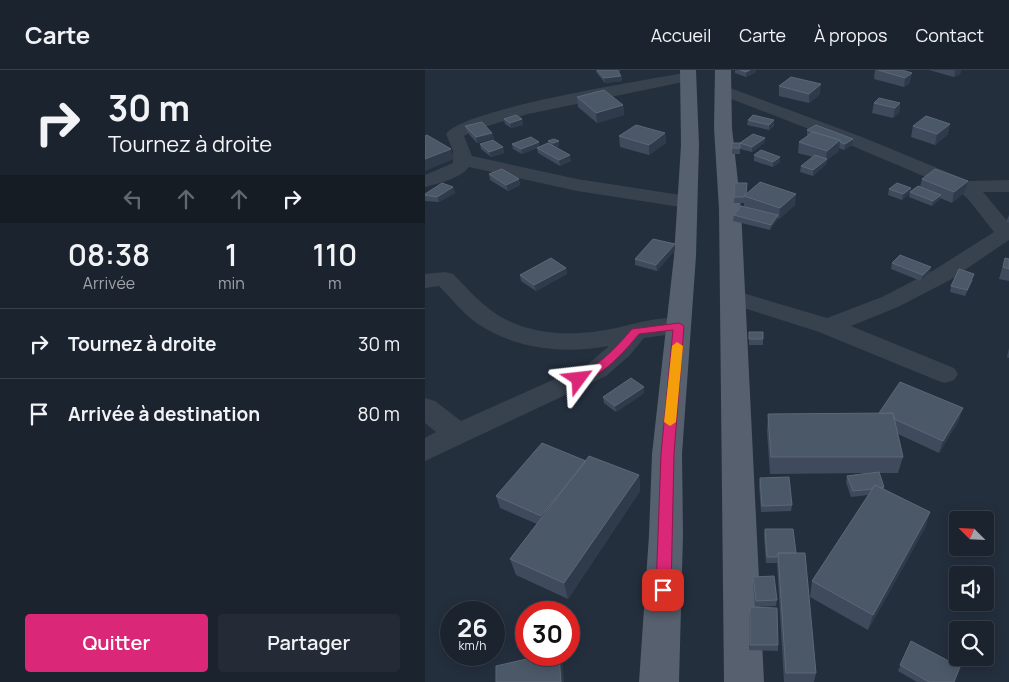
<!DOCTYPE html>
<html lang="fr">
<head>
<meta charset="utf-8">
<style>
	:root { --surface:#1b232e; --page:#242b36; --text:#f1f3f6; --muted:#a0a4aa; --line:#39404a; --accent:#db2777 }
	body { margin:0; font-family:Manrope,sans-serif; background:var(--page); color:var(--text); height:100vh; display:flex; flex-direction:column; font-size:19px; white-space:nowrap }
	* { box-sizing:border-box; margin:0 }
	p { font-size:16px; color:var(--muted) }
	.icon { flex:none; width:28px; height:28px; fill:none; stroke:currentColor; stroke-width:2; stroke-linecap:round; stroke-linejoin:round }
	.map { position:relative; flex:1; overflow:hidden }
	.panel { display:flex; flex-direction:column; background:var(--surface); width:425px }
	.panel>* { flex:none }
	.guide { background:#1b232e; color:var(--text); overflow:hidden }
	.needle { width:32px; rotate:294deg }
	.controls { position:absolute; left:524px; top:441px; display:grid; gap:10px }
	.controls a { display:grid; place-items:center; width:45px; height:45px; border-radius:5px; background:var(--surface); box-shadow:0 2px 12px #0003,0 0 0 1px var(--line); font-size:25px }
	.speed { position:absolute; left:15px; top:531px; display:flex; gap:10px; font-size:25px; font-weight:700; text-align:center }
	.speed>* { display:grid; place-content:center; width:65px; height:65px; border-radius:50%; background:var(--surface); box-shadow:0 2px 12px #0003,0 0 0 1px var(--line); line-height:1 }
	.speed small { font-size:12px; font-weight:400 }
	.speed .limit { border:8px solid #d22; background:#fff; color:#111 }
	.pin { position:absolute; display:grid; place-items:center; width:42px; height:42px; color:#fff; margin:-21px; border-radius:10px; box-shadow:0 2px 8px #0006 }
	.me { position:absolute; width:55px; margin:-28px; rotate:60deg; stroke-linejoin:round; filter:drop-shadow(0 0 4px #0008) }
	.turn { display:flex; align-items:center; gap:18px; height:105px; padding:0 25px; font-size:22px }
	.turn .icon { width:65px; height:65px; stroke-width:2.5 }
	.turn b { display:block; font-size:35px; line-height:42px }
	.lanes { display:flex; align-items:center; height:48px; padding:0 25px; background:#0003; justify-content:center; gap:25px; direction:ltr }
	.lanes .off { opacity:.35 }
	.eta { display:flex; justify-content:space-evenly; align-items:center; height:85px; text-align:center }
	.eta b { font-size:30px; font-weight:600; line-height:35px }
	.button { display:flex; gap:10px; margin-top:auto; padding:10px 25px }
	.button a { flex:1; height:58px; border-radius:5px; background:var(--accent); color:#fff; font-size:20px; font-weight:600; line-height:58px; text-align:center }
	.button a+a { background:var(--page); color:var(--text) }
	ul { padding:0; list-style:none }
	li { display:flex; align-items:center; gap:15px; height:70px; padding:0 25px; border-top:1px solid var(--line) }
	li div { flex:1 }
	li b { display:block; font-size:19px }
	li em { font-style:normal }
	header { display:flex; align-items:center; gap:30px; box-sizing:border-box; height:70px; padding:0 25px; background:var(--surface); border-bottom:1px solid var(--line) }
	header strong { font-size:24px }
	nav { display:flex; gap:28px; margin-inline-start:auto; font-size:18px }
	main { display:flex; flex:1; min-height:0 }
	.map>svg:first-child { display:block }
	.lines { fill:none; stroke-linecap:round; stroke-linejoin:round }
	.street { fill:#38414e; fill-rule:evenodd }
	.primary { fill:#56606e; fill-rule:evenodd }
	.wall { fill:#3f4b5c }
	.shaded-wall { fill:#2f3b4b }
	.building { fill:#4b5868; stroke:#5c6777 }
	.route { fill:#db2777; stroke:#8e194d }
	.slow { fill:#f59e0b }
</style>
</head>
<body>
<header>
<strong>Carte</strong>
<nav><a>Accueil</a><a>Carte</a><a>À propos</a><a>Contact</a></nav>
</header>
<main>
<section class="panel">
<div class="guide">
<div class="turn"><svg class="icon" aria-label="right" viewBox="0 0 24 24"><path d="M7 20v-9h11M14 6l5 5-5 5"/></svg><div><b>30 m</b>Tournez à droite</div></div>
<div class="lanes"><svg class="icon off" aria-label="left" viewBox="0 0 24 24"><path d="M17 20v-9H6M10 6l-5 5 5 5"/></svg><svg class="icon off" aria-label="ahead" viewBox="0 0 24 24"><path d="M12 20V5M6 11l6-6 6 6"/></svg><svg class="icon off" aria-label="ahead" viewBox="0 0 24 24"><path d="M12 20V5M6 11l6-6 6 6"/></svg><svg class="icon" aria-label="right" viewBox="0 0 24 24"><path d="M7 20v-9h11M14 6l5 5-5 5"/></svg></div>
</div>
<div class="eta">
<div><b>08:38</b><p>Arrivée</p></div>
<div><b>1</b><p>min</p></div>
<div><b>110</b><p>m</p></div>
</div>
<ul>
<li><svg class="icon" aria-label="right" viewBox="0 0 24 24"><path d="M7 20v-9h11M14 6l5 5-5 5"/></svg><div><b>Tournez à droite</b></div><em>30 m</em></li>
<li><svg class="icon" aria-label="arrive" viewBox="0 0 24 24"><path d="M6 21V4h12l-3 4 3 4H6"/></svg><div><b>Arrivée à destination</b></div><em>80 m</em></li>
</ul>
<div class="button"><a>Quitter</a><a>Partager</a></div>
</section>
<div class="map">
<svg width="584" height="612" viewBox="0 0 584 612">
	<rect width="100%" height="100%" fill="#242f3e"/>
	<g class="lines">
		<!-- street -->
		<path class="street" d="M263,2L268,4L271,7L268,10L103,44L49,60L39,66L47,86L152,109L262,126L269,128L272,132L269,136L262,138L152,121L44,97C34,109 15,113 0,117V105L28,93V81L21,64C39,38 224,10 263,2Z
			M297,15L437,67L544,111L584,110V122H558L584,153V170L525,210L473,237L426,256L529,298L533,304L529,310L520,313L511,310L394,262L300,232L296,227L300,222L308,220L402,248L457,227L509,200L569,162L543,129L534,121L425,75L291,23L289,20L291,17Z
			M20,202L28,204C41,217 52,230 67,241C103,267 149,267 191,258C213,253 240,244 263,250L266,256L263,262L219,268L204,286L181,306L0,391V368L11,362L0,353V328L10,331L36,351L163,294L184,276C140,284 92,280 53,254C38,244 27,229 14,216L0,218V204Z"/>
		<!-- primary -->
		<path class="primary" d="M255,0H271L274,75L271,186L257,384L258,465L254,612H214L224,465L227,384L249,186L256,75Z
			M290,0H306L307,58L316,139L339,612H299L294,139L289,58Z"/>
	</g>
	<!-- wall -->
	<path class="wall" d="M171,0H195V2L194,3L196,6L197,11L180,13L171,2Z
		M310,0H331V2L321,7L310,3Z
		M450,0H477L485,13L479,17L449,9Z
		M504,0H536L535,4L529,7Z
		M354,16L395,24L384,33L354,26Z
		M152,27L198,35L199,45L172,53L153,37Z
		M449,33H475L474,43L468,48L447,43Z
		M79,49H97L98,55L86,58L80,54Z
		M323,50H349V56L344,60L322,55Z
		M40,56L67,63L69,68L52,73L42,62Z
		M488,56L523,64L510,75L486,67Z
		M382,60L428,69V74L419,80L414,78V81L402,90L401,94L388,106L375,102L376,96L388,87L373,83L374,72L383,66L382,65Z
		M240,63L241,73L224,85L195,77L194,66Z
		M340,68L339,73L327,82L315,79V84H307V73H315Z
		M123,71H134V76L131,78L146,91L135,96L113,83L112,78L97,84L88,79L87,74L115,77L124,74Z
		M55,74L78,77L79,83L66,87L56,79Z
		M329,85L355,92L348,97L329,91Z
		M64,104L94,109L95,115L83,121L65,110Z
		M497,109L543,111L540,122L527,133L515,128L514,130L507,136L484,127L485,122L495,117Z
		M310,113L321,124L370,135L354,149L353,148L352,150L345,160L308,151L309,145L319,136V133H309Z
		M28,117L30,123L14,132L0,131V124Z
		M486,118L484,124L477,130L463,125L464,119Z
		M584,145V153L581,152Z
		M250,180L232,201L210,195V189Z
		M580,188L584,189V211L574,209Z
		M467,193L506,197L504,203L496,211L466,199Z
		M141,198L142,204L111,221L96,211L95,205Z
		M548,210L540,226L525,222L526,216Z
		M324,262L338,269V275H324Z
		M584,278V288L582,287Z
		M219,323L191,342L179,333L178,327Z
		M454,343L534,350L514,383L473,364L478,387L473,403H454L459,417V419L505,442L500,458L443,560L385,527L387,511L443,425L426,427L421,412L422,406L440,403L345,404L342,361L343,344H454Z
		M161,391L214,405L215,421L143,529L91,505L85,489L112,454L75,438L71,426Z
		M335,408L367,435L366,441L336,442L334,414Z
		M340,459L371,483L391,603L389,612H359L352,493H341L339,465Z
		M328,507L352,530L351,536L330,537L328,513Z
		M324,543L353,575V581L324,580Z
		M486,571L529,612H492L473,601Z"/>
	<!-- shaded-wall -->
	<path class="shaded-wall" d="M325,0H331V2L321,7V2Z
		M530,0H536L535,4L529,7Z
		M487,3L485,13L479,17L480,8Z
		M196,6L197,11L180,13L179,8Z
		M396,14L395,24L384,33V24Z
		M475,33L474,43L468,48L470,38Z
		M198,35L199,45L172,53L171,43Z
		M97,49L98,55L86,58L85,53Z
		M349,50V56L344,60V55Z
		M525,54L523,64L510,75L512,64Z
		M67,63L69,68L52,73L51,67Z
		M240,63L241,73L224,85V75Z
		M340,68L339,73L327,82V77Z
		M428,69V74L419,80L420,74Z
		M415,70L414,81L402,90L401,94L388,106V100L401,90L402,81Z
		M134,71V76L129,79L128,73Z
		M114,72L115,77L97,84L96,79Z
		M78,77L79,83L66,87L64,82Z
		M26,79L29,89L0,101V89Z
		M145,85L146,91L135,96L134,90Z
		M355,87V92L348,97V92Z
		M94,109L95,115L83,121L81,115Z
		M543,111L540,122L527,133L529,122Z
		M28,117L30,123L14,132L12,127Z
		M486,118L484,124L477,130L478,124Z
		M371,124L370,135L354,149L355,138Z
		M516,125L514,130L507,136L508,131Z
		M353,145L352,150L345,160L346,155Z
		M250,174V180L232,201L231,195Z
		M506,197L504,203L496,211L498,205Z
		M141,198L142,204L111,221L109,215Z
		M219,317V323L191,342L190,336Z
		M538,338L534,350L514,383L518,371Z
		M161,391L119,458L116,446Z
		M214,405L215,421L143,529L139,513Z
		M505,442L500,458L443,560L448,545Z
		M134,585L138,597L139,612H136Z"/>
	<!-- building -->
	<path class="building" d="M172,0H192L196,6L179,8Z
		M315,0H325L321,2Z
		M453,0H477L487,3L480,8Z
		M366,7L396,14L384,24L354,16Z
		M179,20L198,35L171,43L152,27Z
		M454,28L475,33L470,38L449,33Z
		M91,45L97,49L85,53L79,49Z
		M328,45L349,50L344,55L323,50Z
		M501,46L525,54L512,64L488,56Z
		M57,52L67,63L51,67L40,56Z
		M211,55L240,63L224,75L194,66Z
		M391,55L428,69L420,74L415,72V70L382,60Z
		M388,62L415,70L402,81L374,72Z
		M328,64L340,68L327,77L315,73V78H307V73H315Z
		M2,65L26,79L0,89V66Z
		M106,67L114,72L96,79L87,74Z
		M129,69L134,71L128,73L123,71Z
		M68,70L78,77L64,82L55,74Z
		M123,73L145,85L134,90L112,78Z
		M336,80L355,87L348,92L329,85Z
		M390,85L402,89L388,100L376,96Z
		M77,99L94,109L81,115L64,104Z
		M510,99L543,111L529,122L497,109Z
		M335,112L371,124L355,138L319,126Z
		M17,113L28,117L12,127L0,125V124Z
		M310,113H322L321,124L319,126V127H309Z
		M472,113L486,118L478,124L464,119Z
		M493,116L516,125L508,131L485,122Z
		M316,136L353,145L346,155L309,145Z
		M228,169L250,174L231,195L210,189Z
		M475,185L506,197L498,205L467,193Z
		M126,188L141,198L109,215L95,205Z
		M580,188L584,189V199L578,197Z
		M534,199L549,204L542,220L526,216Z
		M324,262H338V269H324Z
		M206,308L219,317L190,336L178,327Z
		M475,312L538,338L518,371L469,349L468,343L456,344L454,343Z
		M468,343L478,387H346L343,344Z
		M117,373L161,391L116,446L71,426Z
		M164,386L214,405L139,513L85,489Z
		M454,402L459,417L456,418L450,415L447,419L428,421L422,406Z
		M364,407L367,435L337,436L335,408Z
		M450,415L505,442L448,545L387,511Z
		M340,459H368L371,483H353L352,487H342Z
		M353,483H380L391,603H361Z
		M349,506L352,530L331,531L328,507Z
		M325,537L352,538L353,575H325Z
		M486,571L535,597L529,612H504L475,595Z
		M119,585H134L136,612H71V596Z"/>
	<!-- route -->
	<path class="route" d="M254,253L259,256L249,384L246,520L244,525L238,527L233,525L231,520L236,384L248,260L214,264C198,283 179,305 154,313L149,309C153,302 163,301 169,296C184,285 196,272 207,259Z"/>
	<!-- slow -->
	<path class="slow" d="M252,272L258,276L251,352L245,356L239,352L247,276Z"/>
</svg>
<div class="controls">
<a><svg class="needle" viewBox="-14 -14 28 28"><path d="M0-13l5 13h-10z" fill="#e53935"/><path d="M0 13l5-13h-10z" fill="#a0a4aa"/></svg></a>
<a><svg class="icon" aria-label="sound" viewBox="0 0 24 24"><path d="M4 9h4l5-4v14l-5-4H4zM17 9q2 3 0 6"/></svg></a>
<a><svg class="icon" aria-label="search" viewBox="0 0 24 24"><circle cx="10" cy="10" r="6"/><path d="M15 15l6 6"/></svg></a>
</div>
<div class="speed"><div>26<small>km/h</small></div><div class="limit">30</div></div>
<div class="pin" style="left:238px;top:520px;background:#d93025"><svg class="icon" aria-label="arrive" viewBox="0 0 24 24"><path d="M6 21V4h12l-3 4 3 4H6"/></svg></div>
<svg class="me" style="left:154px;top:309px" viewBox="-20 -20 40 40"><path d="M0-17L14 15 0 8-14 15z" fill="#db2777" stroke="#fff" stroke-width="4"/></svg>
</div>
</main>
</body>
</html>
